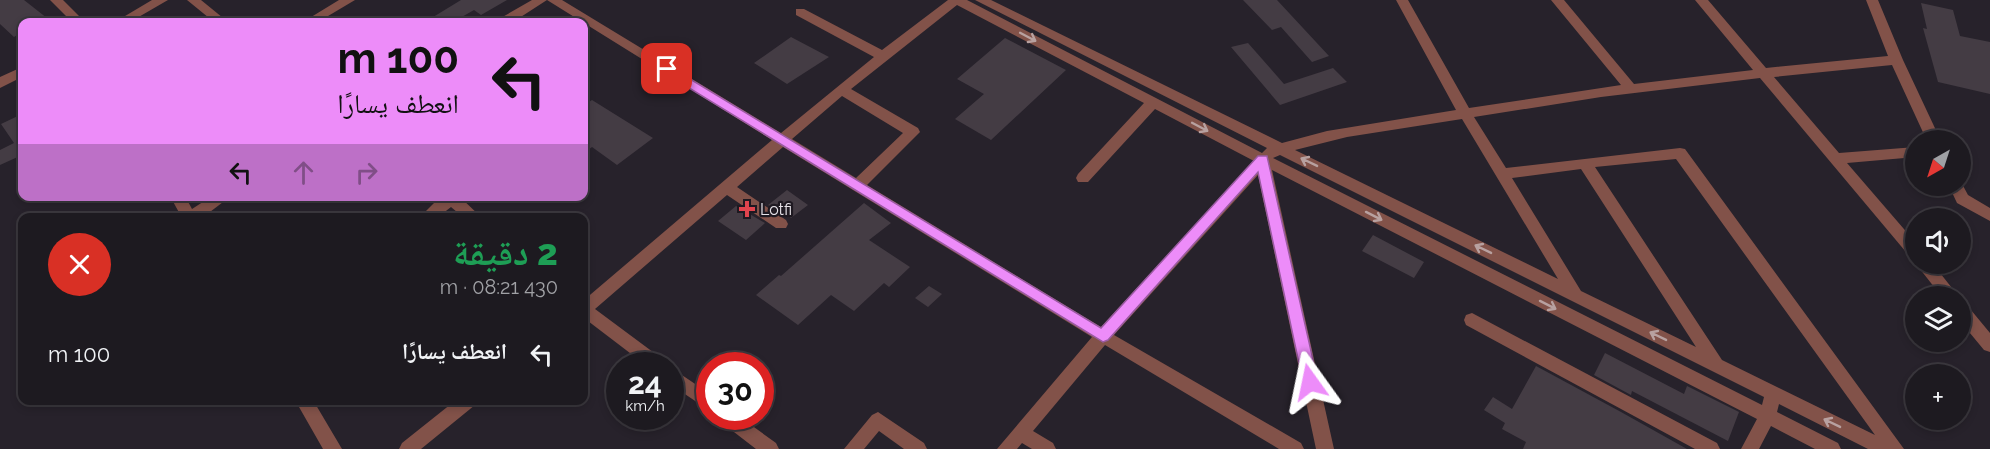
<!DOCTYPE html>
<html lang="ar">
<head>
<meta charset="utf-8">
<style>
	:root { --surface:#1d1a20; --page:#2a272d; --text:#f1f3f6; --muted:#a0a1a5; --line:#3b383e }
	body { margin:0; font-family:Raleway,"Noto Naskh Arabic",sans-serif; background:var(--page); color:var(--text); direction:rtl; height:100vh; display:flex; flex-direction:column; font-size:22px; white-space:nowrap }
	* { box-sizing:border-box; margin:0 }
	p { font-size:20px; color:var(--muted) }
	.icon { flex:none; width:33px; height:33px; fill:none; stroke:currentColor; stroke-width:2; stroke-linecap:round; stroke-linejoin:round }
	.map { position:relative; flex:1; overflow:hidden; direction:ltr }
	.panel { position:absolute; left:18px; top:213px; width:570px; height:192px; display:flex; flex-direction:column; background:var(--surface); border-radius:12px; box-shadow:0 3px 9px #0003,0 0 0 2px var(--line); direction:rtl }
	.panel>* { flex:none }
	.guide { position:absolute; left:18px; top:18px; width:570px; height:183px; border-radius:12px; box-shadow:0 3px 9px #0003,0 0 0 2px var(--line); direction:rtl; background:#ed8cf9; color:#111; overflow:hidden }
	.needle { width:39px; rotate:219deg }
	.tools { position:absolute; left:1905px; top:130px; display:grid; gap:12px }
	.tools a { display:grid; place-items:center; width:66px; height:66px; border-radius:50%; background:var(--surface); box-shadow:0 3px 9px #0003,0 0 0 2px var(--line); font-size:30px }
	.speed { position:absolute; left:606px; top:352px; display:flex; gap:12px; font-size:30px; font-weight:700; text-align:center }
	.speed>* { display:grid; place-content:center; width:78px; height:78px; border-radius:50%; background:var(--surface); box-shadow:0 3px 9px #0003,0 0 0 2px var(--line); line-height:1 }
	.speed small { font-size:15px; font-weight:400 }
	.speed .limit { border:9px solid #d22; background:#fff; color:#111 }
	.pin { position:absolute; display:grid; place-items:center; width:51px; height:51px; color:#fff; margin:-26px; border-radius:12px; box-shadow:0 3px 9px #0006 }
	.me { position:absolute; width:66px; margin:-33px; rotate:348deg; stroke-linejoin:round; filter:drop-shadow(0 0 4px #0008) }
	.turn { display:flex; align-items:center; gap:21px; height:126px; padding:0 30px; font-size:27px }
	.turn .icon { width:78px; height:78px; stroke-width:2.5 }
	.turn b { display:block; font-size:42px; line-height:51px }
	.lanes { display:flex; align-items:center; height:57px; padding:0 30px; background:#0003; justify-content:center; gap:30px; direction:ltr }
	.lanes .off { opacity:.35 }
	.round { display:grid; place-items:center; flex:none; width:63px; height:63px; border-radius:32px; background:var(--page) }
	.summary { display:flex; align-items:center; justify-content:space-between; height:102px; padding:0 30px }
	h1 { font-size:36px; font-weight:800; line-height:45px; color:#1e9e55 }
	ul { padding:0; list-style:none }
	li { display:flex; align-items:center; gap:18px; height:78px; padding:0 30px }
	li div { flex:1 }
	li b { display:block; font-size:22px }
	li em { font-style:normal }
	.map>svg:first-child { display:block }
	.building { fill:#443c44 }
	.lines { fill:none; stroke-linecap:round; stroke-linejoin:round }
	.minor { fill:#825249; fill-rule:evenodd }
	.oneway { stroke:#b8a1a0 }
	.route { fill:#ed8cf9; stroke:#9a5ba2; stroke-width:1.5 }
	.health-dot { fill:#e0444e; stroke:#1e1921; stroke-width:2 }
	.labels { text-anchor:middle; stroke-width:4.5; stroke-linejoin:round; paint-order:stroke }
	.poi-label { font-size:16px; fill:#e5e1e7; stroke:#1e1921; text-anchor:start }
</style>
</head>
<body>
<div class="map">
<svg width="1990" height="449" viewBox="0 0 1990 449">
	<rect width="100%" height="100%" fill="#27222b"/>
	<!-- building -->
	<path class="building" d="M0,0H24L52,22H22V32L14,37L0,24Z
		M461,0H507L481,15L474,10L453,22H425Z
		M1243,0H1277L1329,56L1312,62L1281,27L1272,30Z
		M1921,3L1953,10L1960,36L1990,42V94L1938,82L1923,28L1927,29Z
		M791,37L829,57L787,84L754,63Z
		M1005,38L1066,70L991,140L955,119L984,94L957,79Z
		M1248,43L1284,84L1333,68L1347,82L1280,105L1231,47Z
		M592,100L653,138L617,165L592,147L584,153V105Z
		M22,114V155L0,165V150L14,143L1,124Z
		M787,190L808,205L791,218L768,205Z
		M864,203L891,223L869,240L910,267L889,287L884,283L854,311L831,295L798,325L756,295L779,275L781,276Z
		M736,206L765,223L746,240L718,221Z
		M1373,235L1424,262L1414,278L1362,251Z
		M929,286L942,294L928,307L915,298Z
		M1605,353L1684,394L1687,386L1739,412L1728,441L1632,391L1631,395L1594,375Z
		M1536,366L1621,412L1687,449H1523L1526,442L1502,429L1505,423L1484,410L1493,397L1512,409Z"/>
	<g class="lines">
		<!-- minor -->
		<path class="minor" d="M50,0H63L85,22H72Z
			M152,0H168L130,22H115Z
			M187,0H201L228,22H214Z
			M339,0H355L318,22H303Z
			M532,0H562L781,133L874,57L796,15V9H804L882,50L948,0H967L1262,153L1267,148L975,0H991L1282,143L1327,131L1456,110L1396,0H1408L1469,108L1621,85L1551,0H1564L1634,84L1753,70L1695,0H1708L1766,68L1888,56L1866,0H1878L1903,60L1941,141H1927L1892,65L1774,77L1839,153L1916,147V157L1847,163L1916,243V260L1911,258L1760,78L1601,97L1474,117L1506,168L1680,148L1685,149L1904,449H1868L1779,404L1777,412L1838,443L1841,449H1815L1771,426L1759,449H1741L1757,419L1272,170L1334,449H1316L1258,175L1114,335L1301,443L1304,449H1279L1105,345L1033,431L1053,443L1056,449H1032L1022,443L1017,449H997L1092,337L783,147L737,187L786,220L788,224L786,228H776L727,195L595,309L665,361L667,366H647L584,318V300L772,140L547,0L513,22H498L499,19ZM957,5L1144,103L1078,174L1076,178L1078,182H1088L1155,109L1254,161L1101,327L867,185L920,132L918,128L851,89ZM842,96L903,133L856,178L792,139ZM1462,119L1558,279L1295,150L1347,137ZM1280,155L1764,397L1762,405L1273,158ZM1676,159L1875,435L1722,360L1595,167ZM1581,169L1696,347L1581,291L1512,178Z
			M22,67V77L0,88V77Z
			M1961,182L1968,195L1990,208V221L1957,203L1949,186H1960Z
			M170,196H185L192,209L212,196H231L202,218H182Z
			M441,196H459L482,218H464L451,207L437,218H419Z
			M1916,264H1933L1959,297H1942Z
			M1960,303L1966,304L1990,333V352L1984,350L1960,321Z
			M1472,313L1717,443L1720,449H1695L1466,325L1464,320L1466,315Z
			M670,367L710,394V411L670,384Z
			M295,400H313L342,449H323Z
			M456,400H477L475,405L421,449H399L402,443Z
			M878,412L924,443L927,449H904L879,431L864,449H844L872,415Z
			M718,417H740L776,443L779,449H756L721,422Z"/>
	</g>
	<!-- one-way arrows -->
	<defs><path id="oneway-shaft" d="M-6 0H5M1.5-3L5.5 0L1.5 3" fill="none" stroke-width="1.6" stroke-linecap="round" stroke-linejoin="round" transform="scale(1.5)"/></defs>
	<g class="oneway">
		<use href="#oneway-shaft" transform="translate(1028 37) rotate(28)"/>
		<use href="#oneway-shaft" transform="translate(1200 127) rotate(28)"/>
		<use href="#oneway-shaft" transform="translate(1309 162) rotate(-154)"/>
		<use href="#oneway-shaft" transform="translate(1374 216) rotate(27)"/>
		<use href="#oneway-shaft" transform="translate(1483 249) rotate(-154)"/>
		<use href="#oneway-shaft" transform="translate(1548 305) rotate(27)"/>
		<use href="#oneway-shaft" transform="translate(1658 336) rotate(-154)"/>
		<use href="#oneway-shaft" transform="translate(1832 423) rotate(-154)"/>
	</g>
	<!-- route -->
	<path class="route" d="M667,65L1101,328L1258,156H1267L1318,382L1316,387H1305L1303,382L1258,172L1108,340L1103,342L663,72V67Z"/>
	<!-- markers -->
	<path class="health-dot" d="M744 200h6v6h6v6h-6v6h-6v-6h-6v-6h6z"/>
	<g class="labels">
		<!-- poi labels -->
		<g class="poi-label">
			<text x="760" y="215">Lotfi</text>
		</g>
	</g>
</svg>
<div class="tools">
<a><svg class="needle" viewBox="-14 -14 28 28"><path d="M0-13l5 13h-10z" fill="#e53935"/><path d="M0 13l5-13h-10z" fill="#a0a1a5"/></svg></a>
<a><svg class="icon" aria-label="sound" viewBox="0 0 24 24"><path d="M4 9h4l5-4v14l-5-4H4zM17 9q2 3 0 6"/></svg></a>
<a><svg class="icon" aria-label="layers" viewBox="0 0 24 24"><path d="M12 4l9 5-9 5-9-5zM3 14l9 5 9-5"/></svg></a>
<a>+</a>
</div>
<div class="speed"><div>24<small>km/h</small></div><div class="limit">30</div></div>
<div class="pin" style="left:667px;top:69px;background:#d93025"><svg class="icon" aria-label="arrive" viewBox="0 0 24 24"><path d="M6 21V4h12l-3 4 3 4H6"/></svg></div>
<svg class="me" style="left:1310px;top:382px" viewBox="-20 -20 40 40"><path d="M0-17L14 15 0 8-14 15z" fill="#ed8cf9" stroke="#fff" stroke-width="4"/></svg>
<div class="guide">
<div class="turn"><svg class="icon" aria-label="left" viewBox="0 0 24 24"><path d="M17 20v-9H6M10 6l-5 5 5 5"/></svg><div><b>100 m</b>انعطف يسارًا</div></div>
<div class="lanes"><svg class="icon" aria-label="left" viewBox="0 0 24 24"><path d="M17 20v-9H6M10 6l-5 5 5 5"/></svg><svg class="icon off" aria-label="ahead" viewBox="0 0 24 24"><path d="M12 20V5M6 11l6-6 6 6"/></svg><svg class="icon off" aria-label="right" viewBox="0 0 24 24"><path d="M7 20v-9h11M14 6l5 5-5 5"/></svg></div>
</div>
<section class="panel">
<div class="summary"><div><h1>2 دقيقة</h1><p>430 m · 08:21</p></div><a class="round" style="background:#d93025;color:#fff"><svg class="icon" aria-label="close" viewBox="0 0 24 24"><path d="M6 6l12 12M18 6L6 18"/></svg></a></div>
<ul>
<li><svg class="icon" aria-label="left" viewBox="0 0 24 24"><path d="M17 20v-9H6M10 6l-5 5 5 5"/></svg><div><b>انعطف يسارًا</b></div><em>100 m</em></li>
</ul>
</section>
</div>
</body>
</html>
